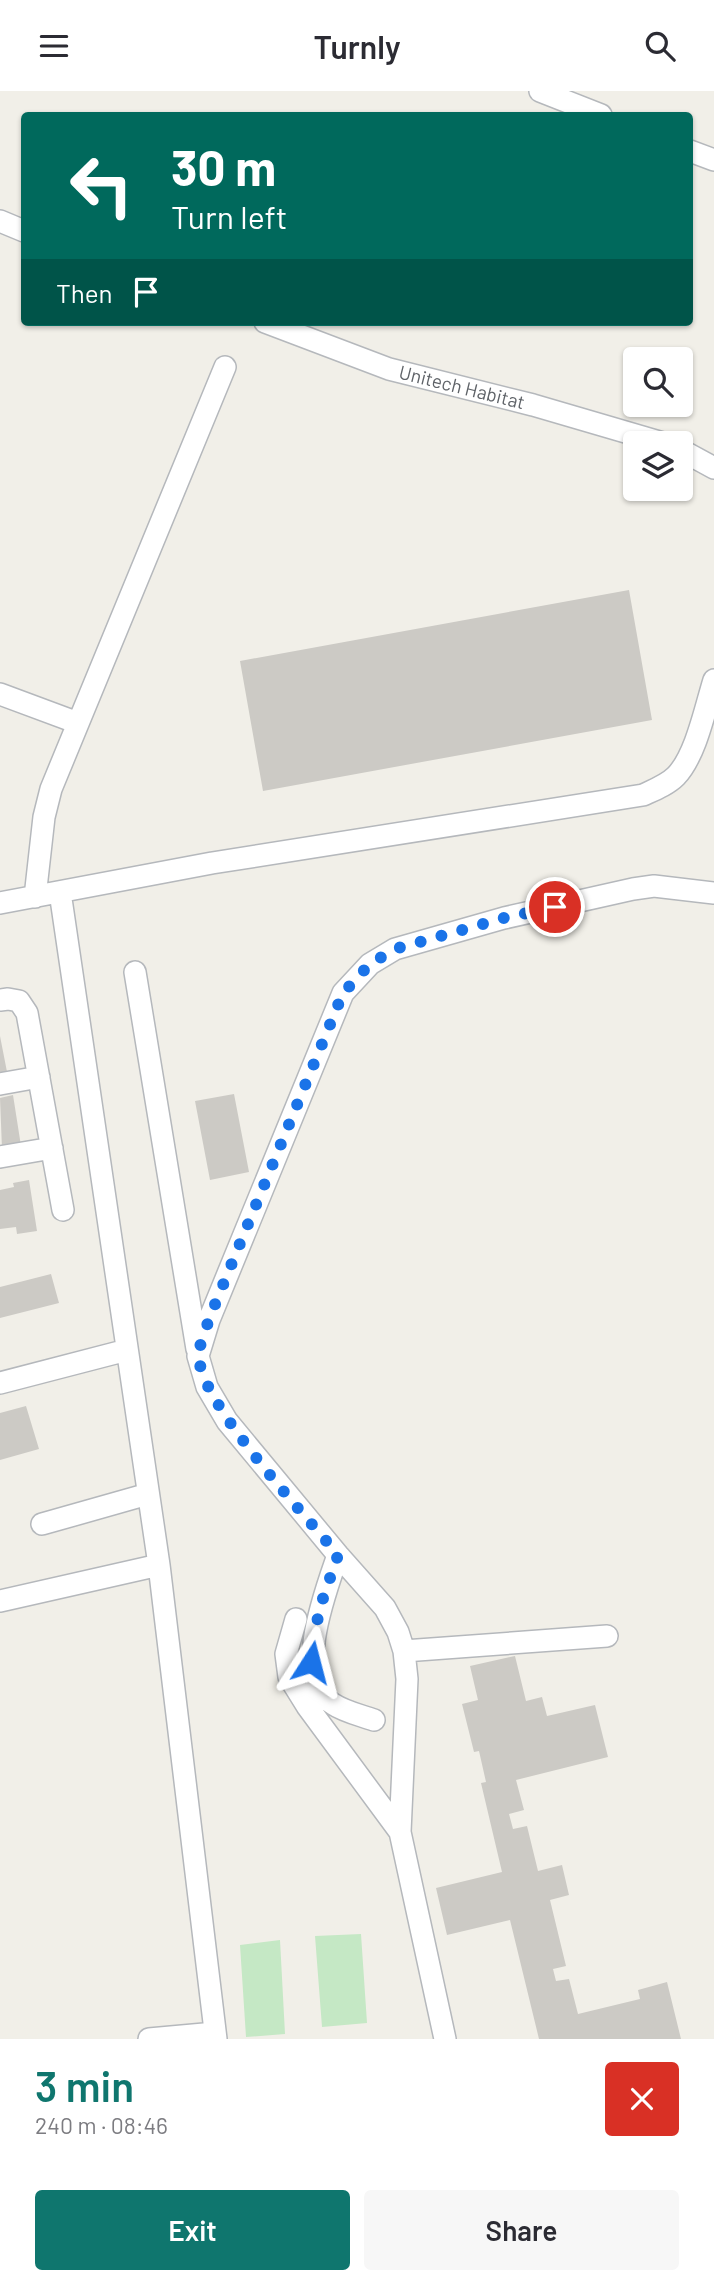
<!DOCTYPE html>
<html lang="en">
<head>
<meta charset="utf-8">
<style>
	:root { --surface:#fff; --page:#f7f7f7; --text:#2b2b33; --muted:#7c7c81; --accent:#0f766e }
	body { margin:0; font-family:Barlow,sans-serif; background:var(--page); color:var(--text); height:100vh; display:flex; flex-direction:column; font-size:26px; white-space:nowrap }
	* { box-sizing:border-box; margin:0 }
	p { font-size:23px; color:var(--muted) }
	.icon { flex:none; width:38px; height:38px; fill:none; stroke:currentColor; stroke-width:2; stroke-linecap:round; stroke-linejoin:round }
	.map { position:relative; height:1948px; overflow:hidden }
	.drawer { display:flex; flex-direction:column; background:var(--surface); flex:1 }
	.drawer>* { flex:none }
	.top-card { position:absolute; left:21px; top:21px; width:672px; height:214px; border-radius:7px; box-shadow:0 2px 5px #0004; background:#00695c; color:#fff; overflow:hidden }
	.fabs { position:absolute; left:623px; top:256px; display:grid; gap:14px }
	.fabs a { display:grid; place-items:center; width:70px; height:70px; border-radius:7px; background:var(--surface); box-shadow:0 2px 5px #0004; font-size:35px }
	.pin { position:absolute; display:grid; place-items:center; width:60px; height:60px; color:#fff; margin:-30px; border:4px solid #fff; border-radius:50%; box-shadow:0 2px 7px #0007 }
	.me { position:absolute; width:77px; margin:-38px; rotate:9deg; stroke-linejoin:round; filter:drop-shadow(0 0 5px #0008) }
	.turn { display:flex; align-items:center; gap:24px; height:147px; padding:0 35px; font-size:32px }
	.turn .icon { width:91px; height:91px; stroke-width:2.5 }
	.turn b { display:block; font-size:49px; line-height:60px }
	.then { display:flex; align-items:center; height:66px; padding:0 35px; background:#0003; gap:14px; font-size:26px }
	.round { display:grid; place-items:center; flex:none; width:74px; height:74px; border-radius:7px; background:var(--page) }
	.head { display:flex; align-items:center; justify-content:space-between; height:119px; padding:0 35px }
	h1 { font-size:42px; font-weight:600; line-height:52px; color:var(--accent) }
	.button { display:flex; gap:14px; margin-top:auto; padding:14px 35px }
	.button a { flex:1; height:80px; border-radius:7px; background:var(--accent); color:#fff; font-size:28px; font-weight:600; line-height:80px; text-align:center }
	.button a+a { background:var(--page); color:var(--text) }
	header { display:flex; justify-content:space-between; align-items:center; height:91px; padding:0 35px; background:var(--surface); font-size:32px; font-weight:600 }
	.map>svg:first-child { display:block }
	.green { fill:#c5e8c5 }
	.building { fill:#cccac5 }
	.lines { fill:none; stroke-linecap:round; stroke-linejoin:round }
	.street-casing { stroke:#b5b8bc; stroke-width:24 }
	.street { stroke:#fff; stroke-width:21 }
	.route { stroke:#1a73e8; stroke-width:12; stroke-dasharray:0 21.6 }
	.labels { text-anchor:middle; stroke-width:5; stroke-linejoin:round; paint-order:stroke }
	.street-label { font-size:19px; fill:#5f6368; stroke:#fff }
</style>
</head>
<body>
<header><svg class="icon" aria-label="menu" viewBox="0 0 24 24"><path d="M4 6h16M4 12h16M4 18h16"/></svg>Turnly<svg class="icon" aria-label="search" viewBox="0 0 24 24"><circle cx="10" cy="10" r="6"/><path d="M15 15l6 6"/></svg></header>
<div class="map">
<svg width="714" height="1948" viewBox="0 0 714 1948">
	<rect width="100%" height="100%" fill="#f1efe8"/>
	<!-- green -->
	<path class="green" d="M361,1843L367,1932L322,1936L315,1845Z
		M280,1849L285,1943L246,1946L240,1854Z"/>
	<!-- building -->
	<path class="building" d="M629,499L652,629L263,700L240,570Z
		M0,945L8,986L0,987Z
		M234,1003L249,1081L210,1089L195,1010Z
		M13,1004L21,1055L2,1058L0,1007Z
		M29,1089L37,1140L17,1143L16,1136L0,1138V1099L14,1096L13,1092Z
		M51,1183L59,1212L0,1227V1196Z
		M26,1315L39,1358L0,1369V1322Z
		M515,1565L526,1610L542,1606L547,1625L595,1614L608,1666L516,1689L524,1719L509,1723L513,1738L527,1735L538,1780L562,1774L569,1804L550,1809L566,1875L553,1878L556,1890L569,1888L578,1923L640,1908L638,1899L667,1891L681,1948H539L510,1829L447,1844L436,1797L502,1781L481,1692L486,1691L479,1660L474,1661L462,1613L478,1609L470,1575Z"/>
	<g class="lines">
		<!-- street casing -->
		<g class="street-casing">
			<path id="street" d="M540,0L601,24
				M690,60L714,69
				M0,130L24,140
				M265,231L389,278L533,314L663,352
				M681,359L714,377
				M0,603L78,632
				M60,801L159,1474L216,1948
				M35,806L44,726L51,698L225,276
				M0,812L212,772L643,704C654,699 667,694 676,685C696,664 705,618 714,589
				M135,881L197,1258
				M0,909L8,908L19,910L27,922L63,1119
				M0,993L39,986
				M0,1066L52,1057
				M0,1292L127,1259
				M42,1433L148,1403
				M338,1464C326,1499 291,1589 333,1613C345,1621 360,1624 374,1629
				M0,1510L159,1474
				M296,1528L286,1563L289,1586L307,1615L400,1741
				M404,1560L607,1545
				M149,1948L215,1942
				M445,1948L400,1741L407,1588L404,1560L398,1541L385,1517L338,1464L227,1330L207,1296L198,1265L209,1229L343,902L370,873L395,858L504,827L633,798L654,795L714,802"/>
		</g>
		<!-- street -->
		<use href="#street" class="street"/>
	</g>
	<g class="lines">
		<!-- route -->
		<path class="route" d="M311,1571L319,1519L338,1464C307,1426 197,1309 199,1264C199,1253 206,1239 209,1228L343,902L370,873L395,858L504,827L555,816"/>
	</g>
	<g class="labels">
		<!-- street labels -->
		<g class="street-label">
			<text transform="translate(462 296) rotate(14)" y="7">Unitech Habitat</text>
		</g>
	</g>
</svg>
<div class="fabs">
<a><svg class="icon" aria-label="search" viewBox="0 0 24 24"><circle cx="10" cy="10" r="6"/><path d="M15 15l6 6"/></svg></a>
<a><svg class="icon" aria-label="layers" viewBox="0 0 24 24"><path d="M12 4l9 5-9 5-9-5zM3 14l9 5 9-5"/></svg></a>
</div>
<div class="pin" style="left:555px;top:816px;background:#d93025"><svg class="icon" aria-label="arrive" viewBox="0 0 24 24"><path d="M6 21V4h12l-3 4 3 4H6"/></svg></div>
<svg class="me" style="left:311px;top:1571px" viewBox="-20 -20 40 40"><path d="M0-17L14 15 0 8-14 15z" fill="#1a73e8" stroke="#fff" stroke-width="4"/></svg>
<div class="top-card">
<div class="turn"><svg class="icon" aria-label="left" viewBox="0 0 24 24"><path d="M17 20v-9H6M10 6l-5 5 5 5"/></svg><div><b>30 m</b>Turn left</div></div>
<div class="then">Then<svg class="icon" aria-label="arrive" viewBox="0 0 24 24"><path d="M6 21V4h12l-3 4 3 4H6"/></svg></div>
</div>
</div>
<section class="drawer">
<div class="head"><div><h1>3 min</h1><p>240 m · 08:46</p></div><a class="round" style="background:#d93025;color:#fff"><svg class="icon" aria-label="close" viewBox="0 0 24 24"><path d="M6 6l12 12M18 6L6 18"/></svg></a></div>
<div class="button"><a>Exit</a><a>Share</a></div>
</section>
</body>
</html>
